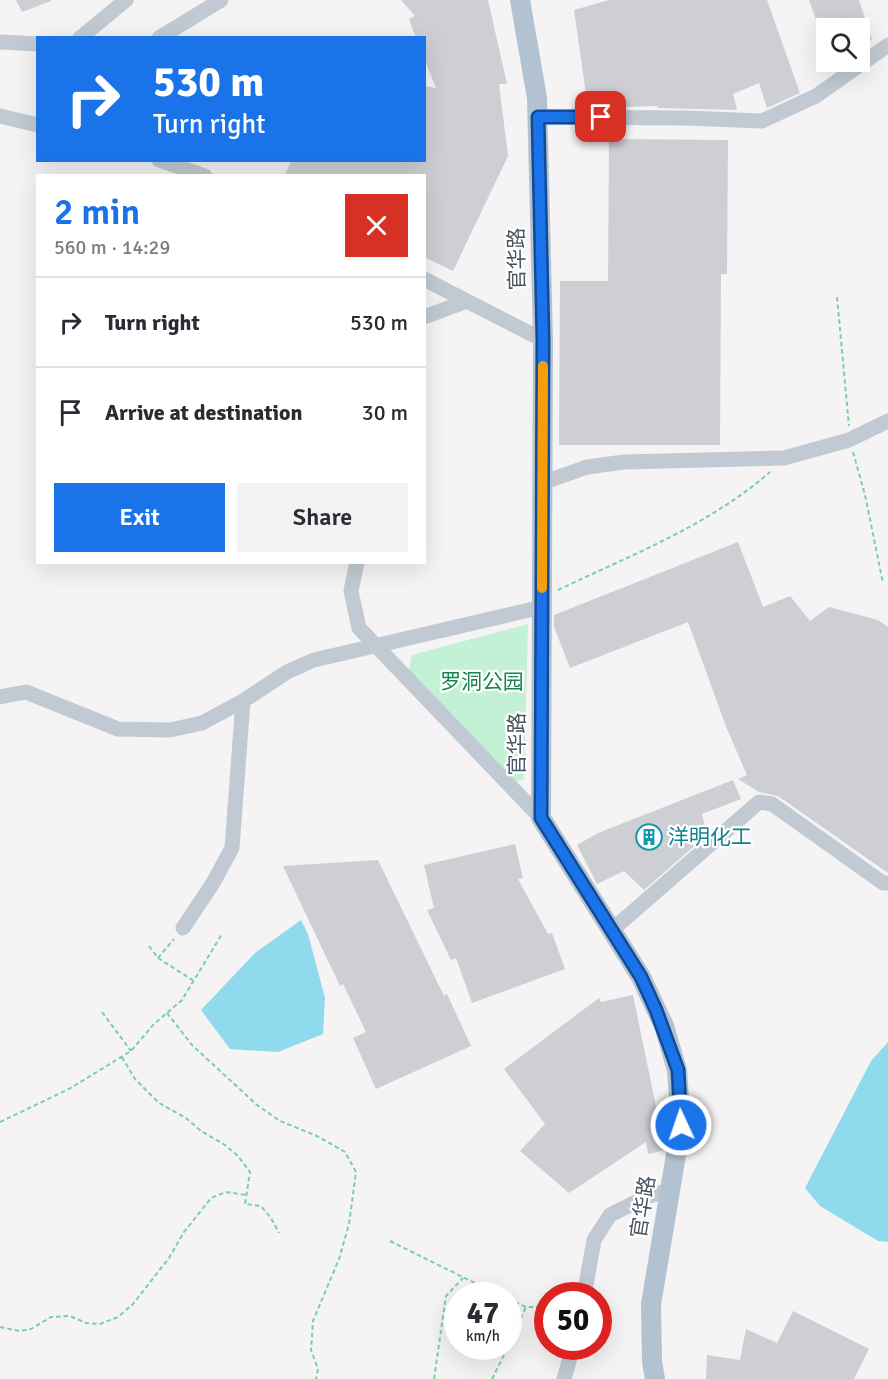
<!DOCTYPE html>
<html lang="en">
<head>
<meta charset="utf-8">
<style>
	:root { --surface:#fff; --page:#f2f2f3; --text:#2b2b33; --muted:#7c7c81; --line:#e1e1e2; --accent:#1a73e8 }
	body { margin:0; font-family:Signika,"Noto Sans SC",sans-serif; background:var(--page); color:var(--text); height:100vh; display:flex; flex-direction:column; font-size:22px; white-space:nowrap }
	* { box-sizing:border-box; margin:0 }
	p { font-size:20px; color:var(--muted) }
	.icon { flex:none; width:33px; height:33px; fill:none; stroke:currentColor; stroke-width:2; stroke-linecap:round; stroke-linejoin:round }
	.map { position:relative; flex:1; overflow:hidden }
	.panel { position:absolute; left:36px; top:174px; width:390px; height:390px; display:flex; flex-direction:column; background:var(--surface); border-radius:0px; box-shadow:0 6px 24px #0002 }
	.panel>* { flex:none }
	.banner { position:absolute; left:36px; top:36px; width:390px; height:126px; border-radius:0px; box-shadow:0 6px 24px #0002; background:#1a73e8; color:#fff; overflow:hidden }
	.buttons { position:absolute; left:816px; top:18px; display:grid; gap:12px }
	.buttons a { display:grid; place-items:center; width:54px; height:54px; border-radius:0px; background:var(--surface); box-shadow:0 6px 24px #0002; font-size:30px }
	.speed { position:absolute; left:444px; top:1282px; display:flex; gap:12px; font-size:30px; font-weight:700; text-align:center }
	.speed>* { display:grid; place-content:center; width:78px; height:78px; border-radius:50%; background:var(--surface); box-shadow:0 6px 24px #0002; line-height:1 }
	.speed small { font-size:15px; font-weight:400 }
	.speed .limit { border:9px solid #d22; background:#fff; color:#111 }
	.pin { position:absolute; display:grid; place-items:center; width:51px; height:51px; color:#fff; margin:-26px; border-radius:12px; box-shadow:0 3px 9px #0006 }
	.me { position:absolute; width:66px; margin:-33px; rotate:357deg; stroke-linejoin:round; filter:drop-shadow(0 0 4px #0008) }
	.turn { display:flex; align-items:center; gap:21px; height:126px; padding:0 18px; font-size:27px }
	.turn .icon { width:78px; height:78px; stroke-width:2.5 }
	.turn b { display:block; font-size:42px; line-height:51px }
	.round { display:grid; place-items:center; flex:none; width:63px; height:63px; border-radius:0px; background:var(--page) }
	.overview { display:flex; align-items:center; justify-content:space-between; height:102px; padding:0 18px }
	h1 { font-size:36px; font-weight:600; line-height:45px; color:var(--accent) }
	.cta { display:flex; gap:12px; margin-top:auto; padding:12px 18px }
	.cta a { flex:1; height:69px; border-radius:0px; background:var(--accent); color:#fff; font-size:24px; font-weight:600; line-height:69px; text-align:center }
	.cta a+a { background:var(--page); color:var(--text) }
	ul { padding:0; list-style:none }
	li { display:flex; align-items:center; gap:18px; height:90px; padding:0 18px; border-top:2px solid var(--line) }
	li div { flex:1 }
	li b { display:block; font-size:22px }
	li em { font-style:normal }
	.map>svg:first-child { display:block }
	.green { fill:#c3f1d5 }
	.water { fill:#90daee }
	.building { fill:#cdcfd5 }
	.lines { fill:none; stroke-linecap:round; stroke-linejoin:round }
	.path { stroke:#7ad0a6; stroke-width:2; stroke-dasharray:4.5 3; stroke-linecap:butt }
	.minor { stroke:#c1cad2; stroke-width:15 }
	.major { stroke:#b3c2d1; stroke-width:20 }
	.route-casing { stroke:#114b97; stroke-width:15 }
	.route { stroke:#1a73e8; stroke-width:10 }
	.slow { stroke:#f59e0b; stroke-width:10 }
	.labels { text-anchor:middle; stroke-width:4.5; stroke-linejoin:round; paint-order:stroke }
	.street-label { font-size:21px; fill:#4a5661; stroke:#fff }
	.park-label { font-size:21px; fill:#17864f; stroke:#fff }
	.culture-label { font-size:21px; fill:#0d838f; stroke:#fff; text-anchor:start }
</style>
</head>
<body>
<div class="map">
<svg width="888" height="1379" viewBox="0 0 888 1379">
	<rect width="100%" height="100%" fill="#f5f3f3"/>
	<!-- green -->
	<path class="green" d="M528,624L524,779L516,782L409,670L412,655Z"/>
	<!-- water -->
	<path class="water" d="M301,920L308,934L325,998L323,1034L278,1052L230,1049L201,1010L255,953Z
		M888,1042V1242L878,1241L820,1206L805,1188L871,1061Z"/>
	<!-- building -->
	<path class="building" d="M16,0H51V1L22,12Z
		M401,0H488L507,84H499L508,156L453,271L424,257V176H284L292,160H424V86L436,88L424,58V38H416L409,19L415,16Z
		M609,0H767L800,93L767,108L759,83L733,94L737,110L658,108L657,106L588,108L574,10Z
		M809,0H859L872,40L860,45V28H819Z
		M609,139L728,140L727,274H721L720,445H559L560,281H608Z
		M738,542L763,607L790,596L810,621L829,607L878,620L888,627V873L778,796L759,792L738,779L747,775L727,729L688,622L570,668L554,627V615Z
		M733,780L741,799L702,814L707,835L644,890L624,871L597,884L577,845L598,833Z
		M515,844L523,878L518,879L548,934L552,933L565,969L472,1003L456,958L451,960L427,910L434,908L424,865Z
		M378,860L444,996L447,994L471,1046L376,1089L353,1038L366,1032L343,984L340,986L283,866Z
		M633,995L665,1150L648,1154L646,1142L569,1193L520,1151L545,1124L504,1069L599,998L601,1002Z
		M793,1311L869,1349L854,1379H706L707,1355L740,1360L746,1329L777,1343Z"/>
	<g class="lines">
		<!-- path -->
		<path class="path" d="M837,297L849,426
			M853,452L865,495L883,583
			M558,590C631,555 708,526 770,472
			M149,946L158,958L194,981
			M158,958L174,939
			M102,1012L131,1051
			M167,1013L192,1045L257,1105L280,1121L317,1136L345,1152L356,1172L349,1224L339,1259L313,1321L311,1350L318,1369L316,1379
			M122,1057L135,1079L159,1103L186,1118L201,1131L225,1145L238,1156L250,1172L245,1204L261,1206L271,1218L279,1233
			M0,1122L69,1089L131,1051L154,1024L182,1000L222,934
			M390,1241L501,1296
			M508,1299L526,1307H548
			M0,1327L19,1331L31,1329L51,1317L70,1316L86,1323L100,1324L118,1317L133,1304L169,1258L184,1232L211,1198L226,1192L246,1195
			M508,1346L526,1307
			M434,1379L446,1296L463,1278
			M492,1379L508,1347"/>
		<!-- minor -->
		<path class="minor" d="M80,38L126,0
			M159,38L221,0
			M0,42L38,44
			M0,116L38,125
			M538,117L686,118L762,121L816,96L888,45
			M159,160L205,176
			M424,279L543,340
			M424,317L467,301
			M542,483L587,467L624,462L784,458L849,440L888,421
			M357,562L351,591L359,628L541,818
			M0,697L26,692L118,729L170,730L202,723L243,701L232,848L213,883L183,928
			M243,701L287,672L314,660L542,607
			M612,930L759,802L772,804L883,883H888
			M584,1296L594,1240L610,1215L646,1197L670,1190
			M564,1379L573,1347"/>
		<!-- major -->
		<path class="major" d="M520,0L537,98L543,340L541,818L641,977L664,1026L677,1070L681,1125L651,1304L652,1362L655,1379"/>
	</g>
	<g class="lines">
		<!-- route casing -->
		<g class="route-casing">
			<path id="route" d="M601,117H538L543,340L541,818L641,977L656,1010L678,1070L681,1125"/>
		</g>
		<!-- route -->
		<use href="#route" class="route"/>
		<!-- slow -->
		<path class="slow" d="M542,588L543,366"/>
	</g>
	<!-- icons -->
	<defs>
		<g id="building-ring" transform="scale(1.35)"><circle r="9.5" fill="#fff" stroke="#0f9aa8" stroke-width="1.5"/><path d="M-4-6H4V6H1V3H-1V6H-4ZM-2.5-4.3h1.7v1.8h-1.7ZM.8-4.3h1.7v1.8H.8ZM-2.5-1h1.7V.8h-1.7ZM.8-1h1.7V.8H.8Z" fill="#0f9aa8"/></g>
	</defs>
	<g fill-rule="evenodd">
		<use href="#building-ring" x="649" y="837"/>
	</g>
	<g class="labels">
		<!-- street labels -->
		<g class="street-label">
			<text transform="translate(517 259) rotate(-91)" y="7">官华路</text>
			<text transform="translate(517 744) rotate(-90)" y="7">官华路</text>
			<text transform="translate(643 1207) rotate(-81)" y="7">官华路</text>
		</g>
		<!-- park labels -->
		<g class="park-label">
			<text x="482" y="689">罗洞公园</text>
		</g>
		<!-- culture labels -->
		<g class="culture-label">
			<text x="668" y="844">洋明化工</text>
		</g>
	</g>
</svg>
<div class="buttons">
<a><svg class="icon" aria-label="search" viewBox="0 0 24 24"><circle cx="10" cy="10" r="6"/><path d="M15 15l6 6"/></svg></a>
</div>
<div class="speed"><div>47<small>km/h</small></div><div class="limit">50</div></div>
<div class="pin" style="left:601px;top:117px;background:#d93025"><svg class="icon" aria-label="arrive" viewBox="0 0 24 24"><path d="M6 21V4h12l-3 4 3 4H6"/></svg></div>
<svg class="me" style="left:681px;top:1125px" viewBox="-20 -20 40 40"><circle r="17" fill="#1a73e8" stroke="#fff" stroke-width="3"/><path d="M0-11L8 9 0 5-8 9z" fill="#fff"/></svg>
<div class="banner">
<div class="turn"><svg class="icon" aria-label="right" viewBox="0 0 24 24"><path d="M7 20v-9h11M14 6l5 5-5 5"/></svg><div><b>530 m</b>Turn right</div></div>
</div>
<section class="panel">
<div class="overview"><div><h1>2 min</h1><p>560 m · 14:29</p></div><a class="round" style="background:#d93025;color:#fff"><svg class="icon" aria-label="close" viewBox="0 0 24 24"><path d="M6 6l12 12M18 6L6 18"/></svg></a></div>
<ul>
<li><svg class="icon" aria-label="right" viewBox="0 0 24 24"><path d="M7 20v-9h11M14 6l5 5-5 5"/></svg><div><b>Turn right</b></div><em>530 m</em></li>
<li><svg class="icon" aria-label="arrive" viewBox="0 0 24 24"><path d="M6 21V4h12l-3 4 3 4H6"/></svg><div><b>Arrive at destination</b></div><em>30 m</em></li>
</ul>
<div class="cta"><a>Exit</a><a>Share</a></div>
</section>
</div>
</body>
</html>
